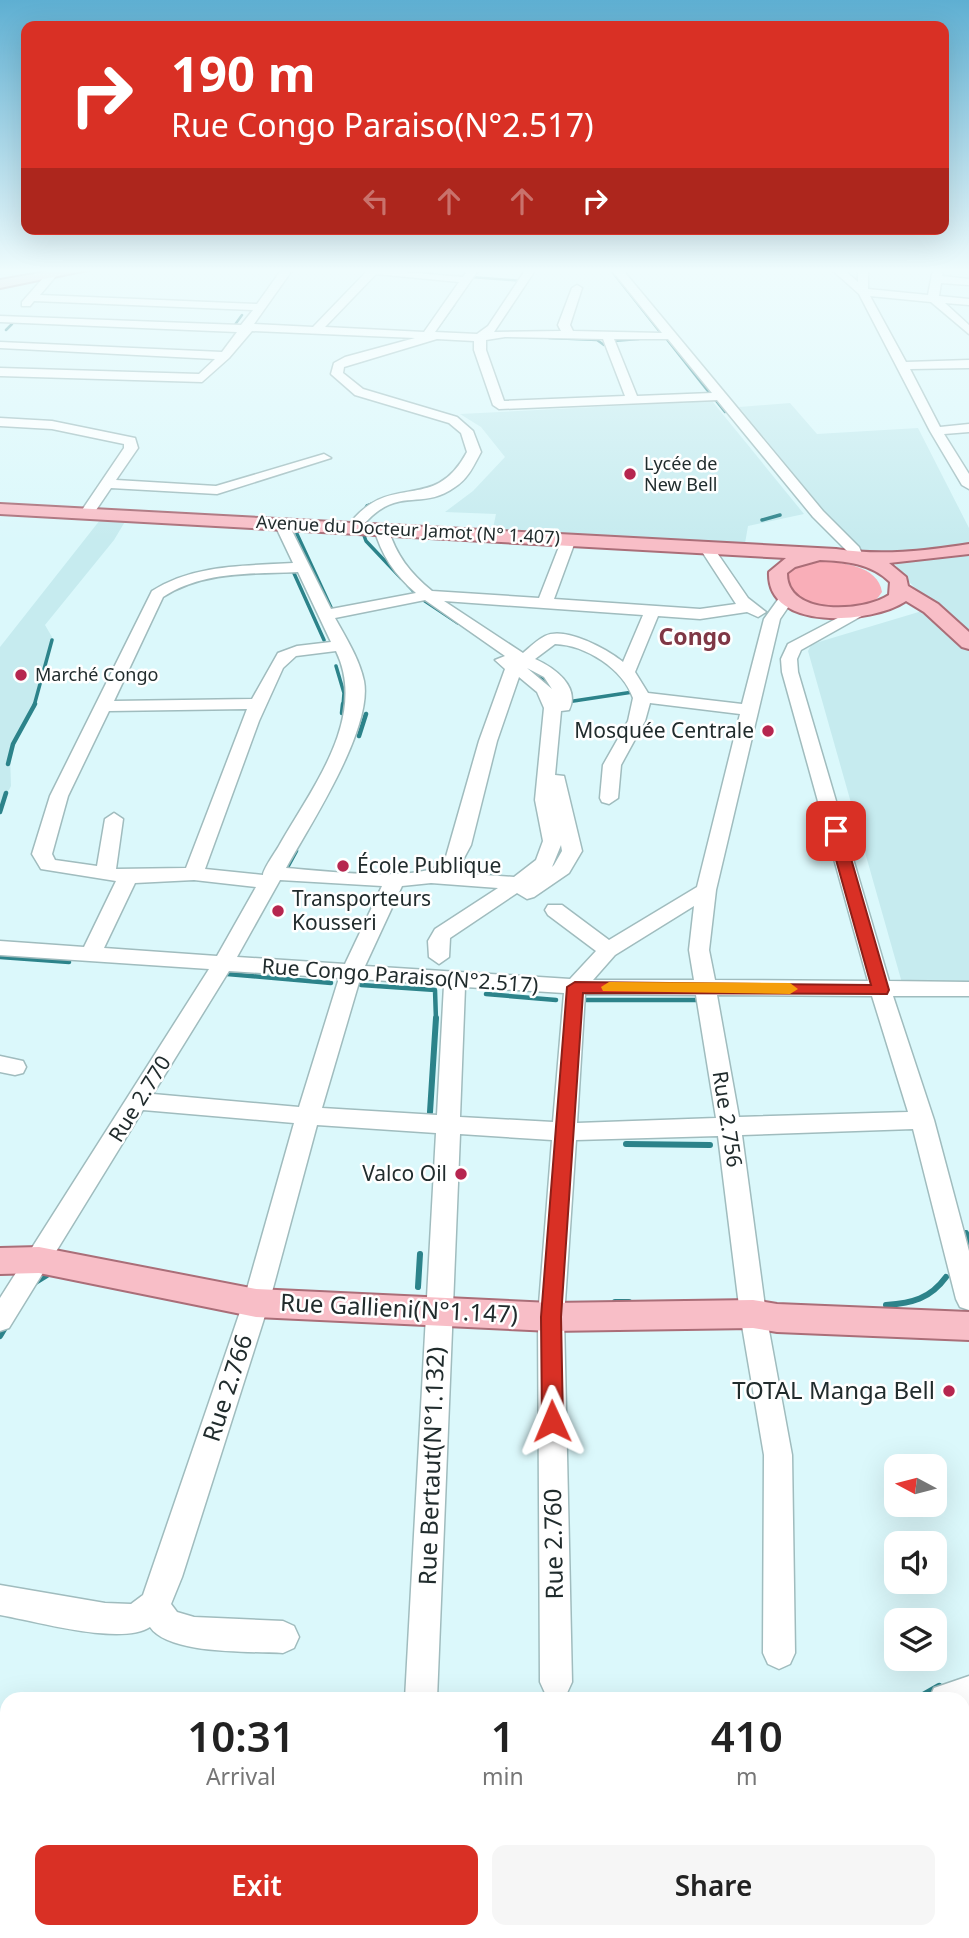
<!DOCTYPE html>
<html lang="en">
<head>
<meta charset="utf-8">
<style>
	:root { --surface:#fff; --page:#f6f6f6; --text:#222; --muted:#767676; --accent:#d93025 }
	body { margin:0; font-family:"Noto Sans",sans-serif; background:var(--page); color:var(--text); height:100vh; display:flex; flex-direction:column; font-size:26px; white-space:nowrap }
	* { box-sizing:border-box; margin:0 }
	p { font-size:23px; color:var(--muted) }
	.icon { flex:none; width:38px; height:38px; fill:none; stroke:currentColor; stroke-width:2; stroke-linecap:round; stroke-linejoin:round }
	.map { position:relative; flex:1; overflow:hidden }
	.side { position:absolute; left:0px; top:1692px; width:970px; height:247px; display:flex; flex-direction:column; background:var(--surface); border-radius:21px 21px 0 0; box-shadow:0 7px 28px #0002 }
	.side>* { flex:none }
	.banner { position:absolute; left:21px; top:21px; width:928px; height:214px; border-radius:14px; box-shadow:0 7px 28px #0002; background:#d93025; color:#fff; overflow:hidden }
	.needle { width:46px; rotate:277deg }
	.fabs { position:absolute; left:884px; top:1454px; display:grid; gap:14px }
	.fabs a { display:grid; place-items:center; width:63px; height:63px; border-radius:14px; background:var(--surface); box-shadow:0 7px 28px #0002; font-size:35px }
	.pin { position:absolute; display:grid; place-items:center; width:60px; height:60px; color:#fff; margin:-30px; border-radius:14px; box-shadow:0 4px 10px #0006 }
	.me { position:absolute; width:77px; margin:-38px; rotate:359deg; stroke-linejoin:round; filter:drop-shadow(0 0 5px #0008) }
	.turn { display:flex; align-items:center; gap:24px; height:147px; padding:0 35px; font-size:32px }
	.turn .icon { width:91px; height:91px; stroke-width:2.5 }
	.turn b { display:block; font-size:49px; line-height:60px }
	.lanes { display:flex; align-items:center; height:66px; padding:0 35px; background:#0003; justify-content:center; gap:35px; direction:ltr }
	.lanes .off { opacity:.35 }
	.eta { display:flex; justify-content:space-evenly; align-items:center; height:119px; text-align:center }
	.eta b { font-size:42px; font-weight:600; line-height:49px }
	.cta { display:flex; gap:14px; margin-top:auto; padding:14px 35px }
	.cta a { flex:1; height:80px; border-radius:14px; background:var(--accent); color:#fff; font-size:28px; font-weight:600; line-height:80px; text-align:center }
	.cta a+a { background:var(--page); color:var(--text) }
	.map>svg:first-child { display:block }
	.built { fill:#c6ebef }
	.green { fill:#f9aeb8 }
	.lines { fill:none; stroke-linecap:round; stroke-linejoin:round }
	.stream-far4 { stroke:#2c838a; stroke-width:2.5 }
	.stream-far3 { stroke:#2c838a; stroke-width:3.5 }
	.stream-far2 { stroke:#2c838a; stroke-width:4.5 }
	.stream-far1 { stroke:#2c838a; stroke-width:6 }
	.stream { stroke:#2c838a; stroke-width:8 }
	.minor-casing { stroke:#a0bcbe; stroke-width:3 }
	.major-casing { stroke:#aa6e78; stroke-width:4 }
	.minor { fill:#fff; fill-rule:evenodd }
	.major { fill:#f8bec7; fill-rule:evenodd }
	.route { fill:#d93025; stroke:#8d1f18; stroke-width:2 }
	.slow { fill:#f59e0b }
	.poi-dot { fill:#b6264f; stroke:#fff; stroke-width:2.5 }
	.labels { text-anchor:middle; stroke-width:5; stroke-linejoin:round; paint-order:stroke }
	.far-poi-label { font-size:18px; fill:#212c2d; stroke:#fff; text-anchor:start }
	.far-street-label { font-size:18px; fill:#212c2d; stroke:#fff }
	.poi-label { font-size:21px; fill:#212c2d; stroke:#fff; text-anchor:end }
	.street-label { font-size:21px; fill:#212c2d; stroke:#fff }
	.far-district-label { font-size:23px; font-weight:bold; fill:#7f3745; stroke:#fff }
	.near-street-label { font-size:24px; fill:#212c2d; stroke:#fff }
	.near-poi-label { font-size:24px; fill:#212c2d; stroke:#fff; text-anchor:end }
</style>
</head>
<body>
<div class="map">
<svg width="969" height="1938" viewBox="0 0 969 1938">
	<rect width="100%" height="100%" fill="#dbf8fb"/>
	<!-- built -->
	<path class="built" d="M712,401L804,514L748,526L744,549L492,533L496,514L445,512L473,491L505,457L481,427L460,414Z
		M790,403L817,434L918,428L969,528V991L904,990L808,651L811,645L822,641L922,611L928,603L899,570L889,553L857,551L739,407Z
		M100,520H126L114,540L45,625L52,637L35,703L10,755L11,786L0,808V647Z"/>
	<!-- green -->
	<path class="green" d="M818,561C840,562 878,565 882,592C864,622 817,607 791,598L783,574L791,568Z"/>
	<g class="lines">
		<!-- stream-far4 -->
		<path class="stream-far4" d="M610,269L660,332
			M471,277L523,281
			M234,326L242,315
			M6,330L12,324
			M431,337L454,305
			M665,337L711,395
			M549,338L597,340L604,345
			M613,341L639,339
			M713,397L725,412"/>
		<!-- stream-far3 -->
		<path class="stream-far3" d="M363,513L367,506L380,501
			M762,520L780,515
			M362,530L366,541L401,578
			M297,534L334,614
			M293,571L324,640
			M408,585L419,597L458,623
			M336,666L344,693L343,706
			M530,672L545,681L551,691
			M567,702L633,692
			M34,706L52,640"/>
		<!-- stream-far2 -->
		<path class="stream-far2" d="M342,713L343,704
			M359,736L366,714
			M8,764L13,744L35,704
			M0,812L6,793
			M284,873L296,851
			M0,957L69,962
			M227,974L331,983
			M361,985L435,990L436,1020
			M486,994L556,1000
			M585,1000H702"/>
		<!-- stream-far1 -->
		<path class="stream-far1" d="M430,1112L436,1018
			M626,1144L710,1145
			M966,1233L969,1244
			M34,1283L47,1275
			M418,1287L420,1254
			M615,1302H629
			M886,1305C912,1303 930,1299 946,1277
			M0,1336L6,1326"/>
		<!-- stream -->
		<path class="stream" d="M918,1699L939,1687
			M418,1934L448,1932"/>
		<!-- minor casing -->
		<g class="minor-casing">
			<path id="minor" d="M51,269H62L40,295L257,304L282,269H293L254,324L313,327L369,269L463,277L468,270L474,269L477,272L435,332L477,334L488,326L526,269H536L494,332L561,331L558,325L572,288L577,285L582,288L570,325L573,331L662,333L611,269H622L823,511L859,547L864,558L857,562L852,561L847,551L813,517L717,400L499,409L493,405L474,350V341L437,339L344,367L343,373L363,389L457,417L473,431L481,452C474,465 468,479 455,487C419,513 397,482 359,530H349L347,527C390,468 433,516 467,452L461,433L449,423L355,395L331,374L334,363L345,357L415,338L252,331L229,358L202,382L0,376V368L199,374L215,359L0,348V342L222,352L237,332L0,322V316L241,325L253,310L34,301L30,306H22V302ZM376,274L459,282L424,332L325,327ZM505,337L603,339L625,396L504,401L486,350V340ZM614,339H668L712,393L637,396Z
				M831,269H843L858,282V269H868V289L928,295L933,269H943L942,276L969,279V285L941,283L939,296L969,299V305L945,303L969,325V334L931,302L870,296L906,362L969,360V368L910,369L940,427L969,424V432L944,434L969,474V489L962,485L930,431L859,294Z
				M0,418L52,421L135,438L138,448L116,480L216,486L324,454L331,458L217,494L111,488L92,516L87,517L80,513L124,448V444L52,429L0,426Z
				M281,519L288,523L331,609L416,593C395,575 381,555 374,528L381,524L388,528C396,555 410,573 432,591L539,598L562,539L569,535L576,539L554,599L700,609L736,604L699,547L706,543L711,544L748,598L766,612L758,617L747,612L700,619L658,616L635,672L648,693L742,704L764,619L782,594H792L795,597L780,619L716,890L709,950L715,980L868,981L782,672L781,659L788,644L851,611H863L865,614L801,650L797,659L798,672L889,981L969,982V996H893L934,1120L969,1251V1310L960,1307L956,1299L913,1129L742,1135L766,1314L792,1455L795,1653L790,1664L779,1669L768,1664L763,1653L764,1455L740,1314L718,1136L576,1140L564,1317L572,1682L567,1693L556,1698L545,1693L540,1682L538,1317L552,1140L460,1134L437,1699H405L436,1133L317,1125L269,1303L182,1577L171,1604L177,1612L194,1617L283,1621L294,1626L299,1637L294,1648L283,1653C250,1651 169,1655 150,1627C121,1646 35,1621 0,1615V1585L105,1603L131,1604L143,1595L243,1303L294,1123L143,1110L9,1328L0,1331V1298L209,969L0,955V941L84,947L116,881L41,869L32,854L50,796L152,591C194,564 245,566 293,563L274,523ZM298,572L331,642L297,646L278,653L252,699L114,701L163,597C203,571 252,574 298,572ZM425,600L505,656L495,660L505,669L479,741L445,860C429,885 316,870 286,868C310,825 373,729 364,681C359,658 346,638 335,618ZM444,601L643,615L623,662C607,649 565,626 545,636C537,640 530,647 523,653ZM555,644C586,645 623,669 633,698L628,721L603,765L600,798L602,802L609,804L618,798L621,765L645,721L650,703L740,714L697,887L609,940L562,905H548L545,910L548,915L596,951L570,979L365,966L402,886L431,883L498,888L435,929L428,941L429,957L439,964L449,957L450,938L517,893L527,899L534,897L569,873L582,851L564,776L555,775L561,711L569,710C581,686 553,667 535,659ZM336,651C368,717 312,788 280,844C275,853 263,869 263,875L205,869L259,721L283,668L296,656ZM527,668L544,677L552,689ZM519,677L537,692L544,708L535,800L543,841L536,860L514,877L456,873L471,845L497,741ZM247,709L186,868L116,869L123,819L114,813L105,819L97,866L55,860L52,854L68,796L109,711ZM561,845L562,851L554,865L552,867ZM194,880L256,887L217,956L104,948L135,883ZM280,880L382,886L345,964L237,957ZM694,906L689,950L694,980H593L615,955ZM229,971L339,978L299,1107L153,1094ZM360,979L444,985L437,1115L322,1108ZM465,987L564,993L553,1122L460,1117ZM585,994L696,995L716,1118L577,1123ZM717,995L872,996L908,1112L739,1117Z
				M0,1056L23,1061L26,1067L23,1073L15,1075L0,1072Z
				M969,1676V1708L962,1710V1699H929L934,1688Z
				M7,1917V1932H144L147,1938H0V1920Z
				M371,1932H407L406,1938H370Z
				M485,1932H538L535,1938H482Z"/>
		</g>
		<!-- major casing -->
		<g class="major-casing">
			<path id="major" d="M62,269H92L0,288V280Z
				M0,504L836,549C881,556 924,551 969,544V554L889,563L906,577L908,586L938,604L969,632V649L962,647L924,612L906,601C872,624 766,632 769,572L786,558L0,514ZM820,560C845,561 871,563 890,582L889,595C864,612 786,617 787,573L795,567Z
				M39,1247L256,1289L551,1303L753,1300L777,1304L969,1312V1340L777,1332L753,1328L551,1331L256,1317L39,1273L0,1274V1248Z"/>
		</g>
		<!-- minor -->
		<use href="#minor" class="minor"/>
		<!-- major -->
		<use href="#major" class="major"/>
	</g>
	<!-- sky -->
	<linearGradient id="sky" x2="0" y2="1"><stop stop-color="#5eafd2"/><stop offset="0.5" stop-color="#effcfd"/><stop offset="1" stop-color="#effcfd" stop-opacity="0"/></linearGradient>
	<rect width="969" height="541" fill="url(#sky)"/>
	<!-- route -->
	<path class="route" d="M836,827L843,831L889,990L887,994L583,993L561,1317L563,1421L560,1428L552,1431L545,1428L542,1421L541,1317L567,987L575,982L871,985L828,831Z"/>
	<!-- slow -->
	<path class="slow" d="M609,982L790,983L798,989L790,994L603,991L601,987Z"/>
	<!-- markers -->
	<g class="poi-dot">
		<circle cx="630" cy="474" r="7"/>
		<circle cx="21" cy="675" r="7"/>
		<circle cx="768" cy="731" r="7"/>
		<circle cx="343" cy="866" r="7"/>
		<circle cx="278" cy="911" r="7"/>
		<circle cx="461" cy="1174" r="7"/>
		<circle cx="949" cy="1391" r="7"/>
	</g>
	<g class="labels">
		<!-- far-poi labels -->
		<g class="far-poi-label">
			<text x="644" y="470">Lycée de<tspan x="644" dy="21">New Bell</tspan></text>
			<text x="35" y="681">Marché Congo</text>
		</g>
		<!-- far-street labels -->
		<g class="far-street-label">
			<text transform="translate(408 530) rotate(3)" y="6">Avenue du Docteur Jamot (N° 1.407)</text>
		</g>
		<!-- poi labels -->
		<g class="poi-label">
			<text x="754" y="738">Mosquée Centrale</text>
			<text x="357" y="873" text-anchor="start">École Publique</text>
			<text x="292" y="906" text-anchor="start">Transporteurs<tspan x="292" dy="24">Kousseri</tspan></text>
			<text x="447" y="1181">Valco Oil</text>
		</g>
		<!-- street labels -->
		<g class="street-label">
			<text transform="translate(400 976) rotate(4)" y="7">Rue Congo Paraiso(N°2.517)</text>
			<text transform="translate(140 1099) rotate(-58)" y="7">Rue 2.770</text>
			<text transform="translate(727 1119) rotate(81)" y="7">Rue 2.756</text>
		</g>
		<!-- far-district labels -->
		<g class="far-district-label">
			<text x="695" y="645">Congo</text>
		</g>
		<!-- near-street labels -->
		<g class="near-street-label">
			<text transform="translate(399 1309) rotate(3)" y="8">Rue Gallieni(N°1.147)</text>
			<text transform="translate(228 1388) rotate(-72)" y="8">Rue 2.766</text>
			<text transform="translate(432 1466) rotate(-88)" y="8">Rue Bertaut(N°1.132)</text>
			<text transform="translate(554 1544) rotate(-91)" y="8">Rue 2.760</text>
		</g>
		<!-- near-poi labels -->
		<g class="near-poi-label">
			<text x="935" y="1399">TOTAL Manga Bell</text>
		</g>
	</g>
</svg>
<div class="fabs">
<a><svg class="needle" viewBox="-14 -14 28 28"><path d="M0-13l5 13h-10z" fill="#e53935"/><path d="M0 13l5-13h-10z" fill="#767676"/></svg></a>
<a><svg class="icon" aria-label="sound" viewBox="0 0 24 24"><path d="M4 9h4l5-4v14l-5-4H4zM17 9q2 3 0 6"/></svg></a>
<a><svg class="icon" aria-label="layers" viewBox="0 0 24 24"><path d="M12 4l9 5-9 5-9-5zM3 14l9 5 9-5"/></svg></a>
</div>
<div class="pin" style="left:836px;top:831px;background:#d93025"><svg class="icon" aria-label="arrive" viewBox="0 0 24 24"><path d="M6 21V4h12l-3 4 3 4H6"/></svg></div>
<svg class="me" style="left:552px;top:1421px" viewBox="-20 -20 40 40"><path d="M0-17L14 15 0 8-14 15z" fill="#d93025" stroke="#fff" stroke-width="4"/></svg>
<div class="banner">
<div class="turn"><svg class="icon" aria-label="right" viewBox="0 0 24 24"><path d="M7 20v-9h11M14 6l5 5-5 5"/></svg><div><b>190 m</b>Rue Congo Paraiso(N°2.517)</div></div>
<div class="lanes"><svg class="icon off" aria-label="left" viewBox="0 0 24 24"><path d="M17 20v-9H6M10 6l-5 5 5 5"/></svg><svg class="icon off" aria-label="ahead" viewBox="0 0 24 24"><path d="M12 20V5M6 11l6-6 6 6"/></svg><svg class="icon off" aria-label="ahead" viewBox="0 0 24 24"><path d="M12 20V5M6 11l6-6 6 6"/></svg><svg class="icon" aria-label="right" viewBox="0 0 24 24"><path d="M7 20v-9h11M14 6l5 5-5 5"/></svg></div>
</div>
<section class="side">
<div class="eta">
<div><b>10:31</b><p>Arrival</p></div>
<div><b>1</b><p>min</p></div>
<div><b>410</b><p>m</p></div>
</div>
<div class="cta"><a>Exit</a><a>Share</a></div>
</section>
</div>
</body>
</html>
